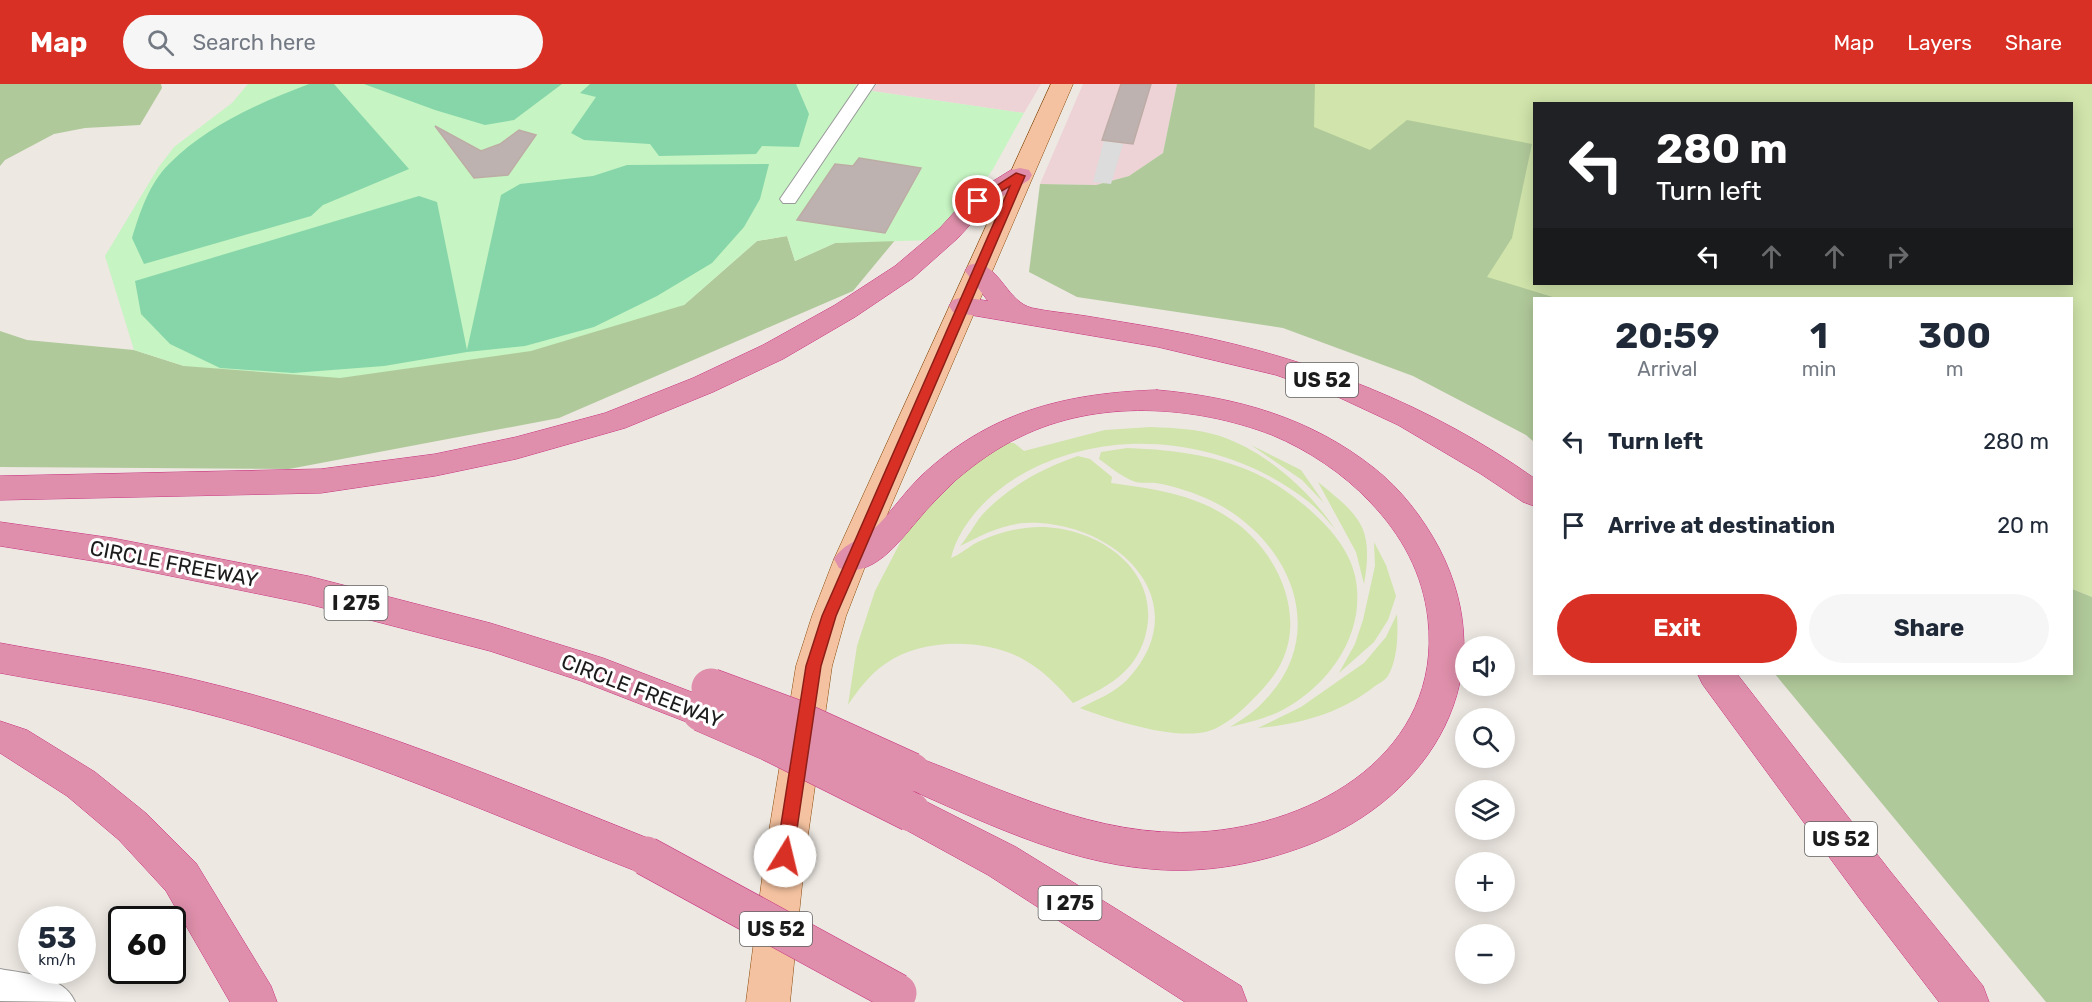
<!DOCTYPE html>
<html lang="en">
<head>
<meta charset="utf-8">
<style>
	:root { --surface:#fff; --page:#f6f6f7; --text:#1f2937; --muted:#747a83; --accent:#d93025 }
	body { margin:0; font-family:Rubik,sans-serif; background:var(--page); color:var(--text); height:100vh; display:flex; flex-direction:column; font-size:22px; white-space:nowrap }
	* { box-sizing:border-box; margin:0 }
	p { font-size:20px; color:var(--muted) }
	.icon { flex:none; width:33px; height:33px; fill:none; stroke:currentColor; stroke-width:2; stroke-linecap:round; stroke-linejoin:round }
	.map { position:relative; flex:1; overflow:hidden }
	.drawer { position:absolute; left:1533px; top:213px; width:540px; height:378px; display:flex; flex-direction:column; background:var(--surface); border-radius:0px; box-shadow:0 3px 15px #0003 }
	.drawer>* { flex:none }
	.banner { position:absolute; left:1533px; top:18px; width:540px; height:183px; border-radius:0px; box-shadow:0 3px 15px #0003; background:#202124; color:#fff; overflow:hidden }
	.buttons { position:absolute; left:1455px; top:552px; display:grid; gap:12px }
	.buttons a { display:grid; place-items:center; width:60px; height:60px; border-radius:50%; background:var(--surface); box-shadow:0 3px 15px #0003; font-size:30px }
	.speed { position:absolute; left:18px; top:822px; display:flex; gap:12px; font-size:30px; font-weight:700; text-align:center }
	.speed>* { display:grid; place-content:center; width:78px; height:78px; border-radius:50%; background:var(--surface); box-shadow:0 3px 15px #0003; line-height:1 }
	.speed small { font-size:15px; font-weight:400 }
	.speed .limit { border:3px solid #111; border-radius:9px; background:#fff; color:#111 }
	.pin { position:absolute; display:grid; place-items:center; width:51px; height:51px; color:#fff; margin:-26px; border:3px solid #fff; border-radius:50%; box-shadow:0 2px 6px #0007 }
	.me { position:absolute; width:66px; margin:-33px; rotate:9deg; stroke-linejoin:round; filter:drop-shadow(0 0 4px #0008) }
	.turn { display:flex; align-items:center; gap:21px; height:126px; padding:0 24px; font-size:27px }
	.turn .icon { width:78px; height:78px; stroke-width:2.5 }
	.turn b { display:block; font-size:42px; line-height:51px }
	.lanes { display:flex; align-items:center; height:57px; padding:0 24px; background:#0003; justify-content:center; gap:30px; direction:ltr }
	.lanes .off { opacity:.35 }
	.eta { display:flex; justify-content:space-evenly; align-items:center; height:102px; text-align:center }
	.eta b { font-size:36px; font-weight:700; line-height:42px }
	.cta { display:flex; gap:12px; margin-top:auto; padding:12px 24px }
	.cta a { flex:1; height:69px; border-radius:36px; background:var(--accent); color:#fff; font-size:24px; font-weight:700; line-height:69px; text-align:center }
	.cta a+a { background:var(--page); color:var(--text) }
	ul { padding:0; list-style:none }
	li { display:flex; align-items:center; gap:18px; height:84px; padding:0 24px }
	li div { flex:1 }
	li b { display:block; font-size:22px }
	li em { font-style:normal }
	header { display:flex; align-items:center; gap:36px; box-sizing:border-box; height:84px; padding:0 30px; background:var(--accent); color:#fff }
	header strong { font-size:28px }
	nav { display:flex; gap:33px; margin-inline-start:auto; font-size:21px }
	.search { width:420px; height:54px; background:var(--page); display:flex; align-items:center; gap:15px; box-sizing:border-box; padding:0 21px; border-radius:33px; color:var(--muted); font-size:22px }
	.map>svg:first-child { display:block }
	.commercial { fill:#edd2d6 }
	.grass { fill:#d0e4ab; fill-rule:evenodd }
	.forest { fill:#b0c99a }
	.park { fill:#c6f4c2 }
	.pitch { fill:#86d6aa }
	.parking { fill:#dcdcdc }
	.building { fill:#bdb2af; stroke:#bdaca6; stroke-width:1.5 }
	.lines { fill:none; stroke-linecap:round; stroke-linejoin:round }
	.street-casing { stroke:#999; stroke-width:2 }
	.primary-casing { stroke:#894a0b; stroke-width:1 }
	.highway-casing { stroke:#c9317f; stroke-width:1 }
	.street { fill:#fff; fill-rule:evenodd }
	.primary { fill:#f4c2a0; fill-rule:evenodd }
	.highway { fill:#df8fab; fill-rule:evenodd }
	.highway-bridge-casing { stroke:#c9317f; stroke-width:40; stroke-linecap:butt }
	.highway-bridge { stroke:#df8fab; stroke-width:39 }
	.route { fill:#d93025; stroke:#8d1f18; stroke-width:1.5 }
	.labels { text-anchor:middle; stroke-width:6; stroke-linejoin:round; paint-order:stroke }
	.shield { fill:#fff; stroke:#606060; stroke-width:1.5 }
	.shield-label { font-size:20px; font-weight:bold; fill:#1c1c1c }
	.street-label { font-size:21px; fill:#1c1c1c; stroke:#fff }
</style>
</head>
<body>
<header>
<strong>Map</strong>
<div class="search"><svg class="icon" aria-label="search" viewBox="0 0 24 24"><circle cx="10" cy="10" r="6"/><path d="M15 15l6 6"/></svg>Search here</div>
<nav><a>Map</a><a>Layers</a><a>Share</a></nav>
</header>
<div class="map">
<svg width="2092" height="918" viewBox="0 0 2092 918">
	<rect width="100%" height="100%" fill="#ede8e2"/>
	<!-- commercial -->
	<path class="commercial" d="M877,0H1041L1024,29L872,7Z
		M1083,0H1177L1163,69L1129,92L1096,101L1040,100Z"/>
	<!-- grass -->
	<path class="grass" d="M1309,0H2092V513L2072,505V214H1534V274L1297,77ZM1534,20H2072V200H1534Z
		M1151,343C1174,344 1198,345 1220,352C1265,367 1309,406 1335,445C1327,436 1319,426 1309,418C1228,354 1110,339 1019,392C989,410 959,440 951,474C959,471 966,465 974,460C993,450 1018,443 1040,443C1097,443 1161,485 1146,549C1143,563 1135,578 1124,588C1110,602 1091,610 1073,619C1058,602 1042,585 1021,574C983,554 920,554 885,580C870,590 858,606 848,621L857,562L875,507L902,455L938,410L968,376L1005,359H1014L1024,367L1105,346Z
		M1251,361L1301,386L1324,419L1302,396Z
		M1127,364C1182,366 1241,374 1287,408C1314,427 1348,458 1355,492C1367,546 1332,598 1286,624C1269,634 1250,638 1230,643C1243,635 1256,627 1266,615C1331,546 1288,454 1212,417C1195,409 1175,402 1156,399C1149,398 1140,400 1133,397C1121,392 1110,383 1099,375L1101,368Z
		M1078,372L1090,375L1112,393L1111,399C1155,405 1195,410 1232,436C1274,464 1305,525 1283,575C1276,591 1265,603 1253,615C1242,627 1225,642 1209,647C1175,657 1112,636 1080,624C1096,616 1114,609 1127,596C1202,515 1112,435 1025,439C1002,440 980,452 960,462C968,453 974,441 982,431C1009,402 1041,385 1078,372Z
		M1318,398C1360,432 1374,443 1364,500L1356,468Z
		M1374,458L1386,481L1396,512L1388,536L1374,558L1339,589L1355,560L1363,536L1375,482Z
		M1397,530C1398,549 1398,573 1389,590C1387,595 1380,599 1375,602C1341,629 1301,640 1258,644L1301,623L1364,579L1386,553Z"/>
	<!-- forest -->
	<path class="forest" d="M0,0H161L162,4L140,41L85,44L54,50L5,76L0,82Z
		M1177,0H1315L1314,43L1370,66L1407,36L1532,60L1512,154L1487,193L1556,214H1534V358L1526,351L1413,292L1283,244L1077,213L1029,188L1040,100L1096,101L1129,92L1163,69Z
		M787,152L795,177L835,159L896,155L853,207L559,334L289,385L0,383V247L27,256L134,266L184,282L684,221L757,157Z
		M2072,505L2092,513V918H2046L1775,590H2072Z"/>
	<!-- park -->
	<path class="park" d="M248,0H857L855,3L872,7L1024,29L993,85L973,114L932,156L835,159L795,177L787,152L757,157L684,221L531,267L340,294L184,282L134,266L105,172L158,84L174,63L232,19Z"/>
	<!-- pitch -->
	<path class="pitch" d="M309,0H334L409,85L323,121L311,132L144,180L132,154C140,128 149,100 169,80C206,42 261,18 309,0Z
		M364,0H562L514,36L485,41L435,26Z
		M590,0H796L809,30L799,63L762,62L756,70L659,72L650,60L584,56L571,49L596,13L580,9Z
		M769,80L760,115L744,143L712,179L657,212L594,243L525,262L467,268L384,282L293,289L220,284L170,260L141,230L135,197L419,112L437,118L467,266L501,111L520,100L593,92L627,81Z"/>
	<!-- parking -->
	<path class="parking" d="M1104,56L1123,60L1111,100L1093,98Z"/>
	<!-- building -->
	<path class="building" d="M1121,0H1151L1133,60L1102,56Z
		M435,42L481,67L500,60L519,46L536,51L508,91L474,94Z
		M859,74L921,84L885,149L797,136L835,80L853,82Z"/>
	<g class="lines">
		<!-- street casing -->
		<g class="street-casing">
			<path id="street" d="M859,0H875L795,119H783L780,115Z
				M0,885C26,890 64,891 75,918L0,917Z"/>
		</g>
		<!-- primary casing -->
		<g class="primary-casing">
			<path id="primary" d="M1051,0H1073L868,475L846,532L832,582L805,772L790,918H746L765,772L796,582L812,532L834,475Z"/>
		</g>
		<!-- highway casing -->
		<g class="highway-casing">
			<path id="highway" d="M1020,84L1029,86L1032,91L1029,96L987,122L958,154L913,194L855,233L783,275L713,308L625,344L516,375L435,392L321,409L0,416V392L321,385L435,370L516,353L605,329L693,294L763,261L835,221L895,182L940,144L969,112L1011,86Z
				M978,179C1001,185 1008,218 1032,224C1050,228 1068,229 1086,232C1121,238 1155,243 1189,250C1312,275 1431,321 1534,394V422L1523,418L1481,390L1398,341L1338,313L1276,291L1158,263L953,228L949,222L953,216L963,213L988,217L965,187L969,181Z
				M1157,306C1237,313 1311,334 1374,384C1401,405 1423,434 1439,464C1505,591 1432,713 1308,761C1258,780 1204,790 1151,785C1062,778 978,735 897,700L892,688L897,676L911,671C1006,706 1095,754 1200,748C1316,741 1443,668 1428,535C1423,490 1402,451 1370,418C1344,390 1308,366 1272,351C1194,321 1097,315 1020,353C997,364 976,379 956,396C943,409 929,422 917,437C898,459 872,495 839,484L834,475C843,459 864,455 877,442C892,427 904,409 919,394C988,328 1065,309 1157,306Z
				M0,438L112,454L308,492L490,539L603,574L715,617L721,628L715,639L702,644L581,597L490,567L308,520L112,480L0,462Z
				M0,559C64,571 129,580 192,595C353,633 507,698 660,759L666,772L660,785L646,791C496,733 349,665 192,626C129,610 64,601 0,589Z
				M1698,590H1737L1890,787L1983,902L1989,918H1939L1860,815L1703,601Z
				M0,637L27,646L95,688L147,730L196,779L271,902L277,918H230L166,807L119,756L67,712L0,669Z
				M911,710L1016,763L1241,902L1247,918H1185L988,791L897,741L891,728L897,715Z"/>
		</g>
		<!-- street -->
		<use href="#street" class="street"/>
		<!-- primary -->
		<use href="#primary" class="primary"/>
		<!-- highway -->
		<use href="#highway" class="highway"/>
		<!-- highway-bridge casing -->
		<g class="highway-bridge-casing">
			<path id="highway-bridge" d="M711,604L792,634L911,688
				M702,628L771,658L911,728
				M646,772L897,909"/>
		</g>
		<!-- highway-bridge -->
		<use href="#highway-bridge" class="highway-bridge"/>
	</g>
	<!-- route -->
	<path class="route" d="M1016,89L1025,92L836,532L821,582L793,772L791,777L785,780L779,777L776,772L806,582L822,532L1010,102L981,119L973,117Z"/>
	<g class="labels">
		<!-- shield labels -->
		<g class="shield">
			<rect x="1286" y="279" width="72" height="34" rx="4.5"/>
			<rect x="324.5" y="502" width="63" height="34" rx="4.5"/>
			<rect x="1805" y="738" width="72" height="34" rx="4.5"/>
			<rect x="1038.5" y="802" width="63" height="34" rx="4.5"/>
			<rect x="740" y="828" width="72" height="34" rx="4.5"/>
		</g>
		<g class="shield-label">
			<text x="1322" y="303">US 52</text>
			<text x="356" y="526">I 275</text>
			<text x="1841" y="762">US 52</text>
			<text x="1070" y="826">I 275</text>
			<text x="776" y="852">US 52</text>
		</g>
		<!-- street labels -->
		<g class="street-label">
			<text transform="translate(174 480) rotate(11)" y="7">CIRCLE FREEWAY</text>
			<text transform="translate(642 607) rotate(21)" y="7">CIRCLE FREEWAY</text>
		</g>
	</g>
</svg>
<div class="buttons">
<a><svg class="icon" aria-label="sound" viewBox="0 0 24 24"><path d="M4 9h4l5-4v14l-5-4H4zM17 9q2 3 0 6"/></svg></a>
<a><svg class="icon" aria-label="search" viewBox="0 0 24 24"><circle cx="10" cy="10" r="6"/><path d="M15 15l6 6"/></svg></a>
<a><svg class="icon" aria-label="layers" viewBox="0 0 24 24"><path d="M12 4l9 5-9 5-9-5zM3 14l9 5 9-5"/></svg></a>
<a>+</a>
<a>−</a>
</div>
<div class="speed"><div>53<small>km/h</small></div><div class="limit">60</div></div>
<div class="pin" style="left:978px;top:117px;background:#d93025"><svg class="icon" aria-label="arrive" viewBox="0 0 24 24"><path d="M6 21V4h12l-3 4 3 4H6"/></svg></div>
<svg class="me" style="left:785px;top:772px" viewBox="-20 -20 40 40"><circle r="19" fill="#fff"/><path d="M0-13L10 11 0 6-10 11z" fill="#d93025"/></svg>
<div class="banner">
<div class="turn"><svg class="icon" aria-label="left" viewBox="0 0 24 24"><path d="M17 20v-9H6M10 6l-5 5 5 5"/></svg><div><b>280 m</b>Turn left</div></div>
<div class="lanes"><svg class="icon" aria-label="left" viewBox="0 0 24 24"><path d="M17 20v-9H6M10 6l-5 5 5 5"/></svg><svg class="icon off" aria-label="ahead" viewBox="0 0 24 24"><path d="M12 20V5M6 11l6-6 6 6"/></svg><svg class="icon off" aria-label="ahead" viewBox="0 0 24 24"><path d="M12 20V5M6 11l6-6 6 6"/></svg><svg class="icon off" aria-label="right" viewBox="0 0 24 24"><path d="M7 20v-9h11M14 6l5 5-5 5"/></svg></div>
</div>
<section class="drawer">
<div class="eta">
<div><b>20:59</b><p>Arrival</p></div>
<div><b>1</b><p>min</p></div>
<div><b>300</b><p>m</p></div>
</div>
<ul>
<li><svg class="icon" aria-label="left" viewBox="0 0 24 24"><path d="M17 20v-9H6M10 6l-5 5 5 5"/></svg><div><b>Turn left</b></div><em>280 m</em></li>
<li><svg class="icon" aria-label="arrive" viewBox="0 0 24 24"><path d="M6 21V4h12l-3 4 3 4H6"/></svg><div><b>Arrive at destination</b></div><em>20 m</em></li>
</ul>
<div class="cta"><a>Exit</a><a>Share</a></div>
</section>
</div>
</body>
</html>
